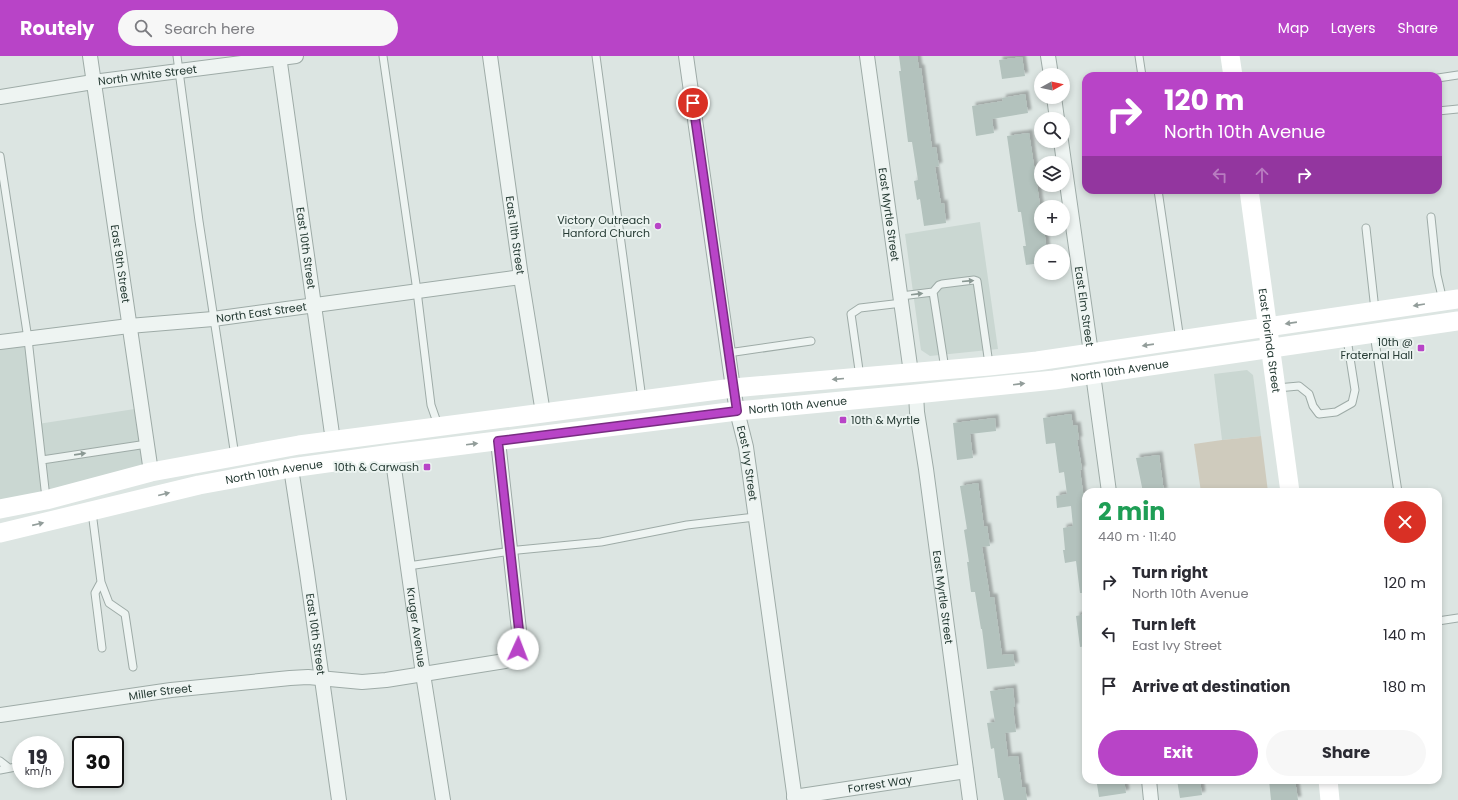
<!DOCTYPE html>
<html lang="en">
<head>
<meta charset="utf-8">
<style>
	:root { --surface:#fff; --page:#f7f7f7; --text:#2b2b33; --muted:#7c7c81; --accent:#b844c7 }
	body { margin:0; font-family:Poppins,sans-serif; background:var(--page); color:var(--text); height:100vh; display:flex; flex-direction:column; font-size:15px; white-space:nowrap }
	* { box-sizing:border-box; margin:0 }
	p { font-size:13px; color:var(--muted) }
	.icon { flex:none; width:22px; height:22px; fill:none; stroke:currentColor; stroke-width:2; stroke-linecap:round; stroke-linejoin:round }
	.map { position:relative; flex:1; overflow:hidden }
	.sheet { position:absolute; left:1082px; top:432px; width:360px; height:296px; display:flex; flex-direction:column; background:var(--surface); border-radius:12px; box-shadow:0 2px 6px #0003 }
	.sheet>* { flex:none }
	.guide { position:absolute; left:1082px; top:16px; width:360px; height:122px; border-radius:12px; box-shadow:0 2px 6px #0003; background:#b844c7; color:#fff; overflow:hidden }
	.needle { width:26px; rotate:82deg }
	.controls { position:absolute; left:1034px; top:12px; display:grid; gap:8px }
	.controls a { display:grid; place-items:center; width:36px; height:36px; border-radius:50%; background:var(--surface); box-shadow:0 2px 6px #0003; font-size:20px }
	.speed { position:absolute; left:12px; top:680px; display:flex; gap:8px; font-size:20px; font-weight:700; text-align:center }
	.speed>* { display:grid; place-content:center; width:52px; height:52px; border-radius:50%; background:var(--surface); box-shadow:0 2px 6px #0003; line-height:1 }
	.speed small { font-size:10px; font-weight:400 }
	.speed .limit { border:2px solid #111; border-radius:6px; background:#fff; color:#111 }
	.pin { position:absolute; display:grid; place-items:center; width:34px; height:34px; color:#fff; margin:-17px; border:2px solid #fff; border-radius:50%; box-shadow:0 1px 4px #0007 }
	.me { position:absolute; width:44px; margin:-22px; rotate:2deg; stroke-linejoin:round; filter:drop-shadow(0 0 3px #0008) }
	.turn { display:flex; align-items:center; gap:14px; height:84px; padding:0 16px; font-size:18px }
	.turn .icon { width:52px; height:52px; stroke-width:2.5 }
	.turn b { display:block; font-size:28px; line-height:34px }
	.lanes { display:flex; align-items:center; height:38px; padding:0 16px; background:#0003; justify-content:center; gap:20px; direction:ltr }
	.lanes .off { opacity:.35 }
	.round { display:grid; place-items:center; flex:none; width:42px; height:42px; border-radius:21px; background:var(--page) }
	.overview { display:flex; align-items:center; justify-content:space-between; height:68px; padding:0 16px }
	h1 { font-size:24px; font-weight:700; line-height:30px; color:#1e9e55 }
	.primary-button { display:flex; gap:8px; margin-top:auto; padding:8px 16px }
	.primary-button a { flex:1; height:46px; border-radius:24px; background:var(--accent); color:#fff; font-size:16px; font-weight:700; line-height:46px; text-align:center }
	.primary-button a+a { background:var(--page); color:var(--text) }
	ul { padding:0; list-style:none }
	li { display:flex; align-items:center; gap:12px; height:52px; padding:0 16px }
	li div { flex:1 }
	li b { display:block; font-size:15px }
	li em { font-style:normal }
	header { display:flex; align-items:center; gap:24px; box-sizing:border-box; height:56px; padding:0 20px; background:var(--accent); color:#fff }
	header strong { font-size:19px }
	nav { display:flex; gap:22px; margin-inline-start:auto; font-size:14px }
	.search { width:280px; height:36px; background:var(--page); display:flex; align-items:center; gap:10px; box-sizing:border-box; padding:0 14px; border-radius:22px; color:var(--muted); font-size:15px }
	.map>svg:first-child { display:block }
	.built { fill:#cad7d2 }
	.green { fill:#cfcbbd }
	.building { fill:#b3c2bd; filter:url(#shadow) }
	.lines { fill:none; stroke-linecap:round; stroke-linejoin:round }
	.lane-casing { stroke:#9eaba7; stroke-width:9 }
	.street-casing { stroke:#9eaba7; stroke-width:16 }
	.lane { stroke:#eef4f2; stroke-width:7 }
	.street { stroke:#eef4f2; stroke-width:14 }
	.secondary { stroke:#fff; stroke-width:19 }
	.oneway { fill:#8a9893 }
	.oneway2 { fill:#929d9a }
	.route-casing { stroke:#782c81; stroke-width:10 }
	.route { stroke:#b844c7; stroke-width:7 }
	.poi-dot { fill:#b844c7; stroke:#ebf3f0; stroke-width:1.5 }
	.labels { text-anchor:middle; stroke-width:4; stroke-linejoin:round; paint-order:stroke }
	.street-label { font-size:11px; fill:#263b34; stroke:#ebf3f0 }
	.poi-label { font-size:11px; fill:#263b34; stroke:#ebf3f0; text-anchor:end }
</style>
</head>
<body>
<header>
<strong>Routely</strong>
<div class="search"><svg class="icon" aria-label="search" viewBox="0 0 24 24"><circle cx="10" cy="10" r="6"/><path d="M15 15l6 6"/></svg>Search here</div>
<nav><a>Map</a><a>Layers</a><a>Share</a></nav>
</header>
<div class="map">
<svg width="1458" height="744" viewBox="0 0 1458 744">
	<defs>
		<filter id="shadow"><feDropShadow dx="3.5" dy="-3.5" stdDeviation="1" flood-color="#0004"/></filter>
	</defs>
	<rect width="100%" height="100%" fill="#dce5e2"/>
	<!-- built -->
	<path class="built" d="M980,166L998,293L930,300L921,294L905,178Z
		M28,283L38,368L141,352L151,416L0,453V286Z
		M1247,314L1253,319L1261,380L1222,384L1214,318Z"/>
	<!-- green -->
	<path class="green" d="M1261,380L1268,436H1201L1194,388L1222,384Z"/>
	<!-- building -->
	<path class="building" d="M899,0H917L919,12H921L932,92L936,91L939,110L935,111L941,148L944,147L946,167L924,170L920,143L917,144L914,125L918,124L912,86H908L899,15H901Z
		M1022,1L1025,20L1002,23L999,4Z
		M1025,38L1028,57L992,63L994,77L976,80L972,50L1003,45L1002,42Z
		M1029,77L1041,155V173H1044L1047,195H1041V207L1026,209L1023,190H1026L1021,156H1018L1007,80Z
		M1071,358L1073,370L1077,369L1079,384H1077L1082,413L1080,414L1086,459V537H1080L1076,505L1065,507L1063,494H1065L1063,472L1073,470L1071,450L1057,452L1056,440L1067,438L1064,416L1059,417L1055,387L1046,388L1043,362Z
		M995,362L996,375L970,378L973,402L957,404L953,367Z
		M1159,399L1164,436H1143L1136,402Z
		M978,427L984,471L987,470L990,490L982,491L990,541H994L1002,599L1013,598L1015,610L987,613L982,573H981L975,536H971L967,506H969L964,474L967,473L960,430Z
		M1086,558V590L1080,591L1076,560Z
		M1013,632L1015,651H1013L1016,676L1005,677L1008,701L1018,700L1022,731H1025L1027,744H1004L1000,722H998L994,692L991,693L987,667L995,666L990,635Z
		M1108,724H1124L1126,737L1099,741L1097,728L1108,727Z
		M1177,724H1200L1202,739L1180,742Z
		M1269,724H1295L1298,744H1271Z"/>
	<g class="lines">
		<!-- lane casing -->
		<g class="lane-casing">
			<path id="lane" d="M177,0L199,165L235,400
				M383,0L417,235L431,349L438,369
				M596,0L642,343
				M1139,0L1142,20
				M1438,22L1458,19
				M1438,55L1458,53
				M0,100L28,283L46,442
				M1158,134L1180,284
				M1431,161L1437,219L1443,245
				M1366,172L1375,254
				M933,236L945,313
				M901,240L933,236L939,229L942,228L974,224L977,225L989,308
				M1374,278L1398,436
				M728,297L811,285
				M860,321L851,258L860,252L902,247
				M1277,332L1299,330L1309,338L1313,350L1319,358L1336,356L1352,347L1355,334L1347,283
				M42,404L147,388
				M92,456L101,526L109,547L125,558L133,611
				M408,510L518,494L601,486L687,469L755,461
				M101,526L95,537L102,592
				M1438,565L1458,562
				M0,705L9,712
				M55,705H56
				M0,714L21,710"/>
		</g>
		<!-- street casing -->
		<g class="street-casing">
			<g id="street">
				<path id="s1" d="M90,0L151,416"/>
				<path id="s2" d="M279,0L333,385"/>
				<path id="s3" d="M490,0L521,221L543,357"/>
				<path id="s4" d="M686,0L732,325L737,355L746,391L795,744"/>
				<path id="s5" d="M867,0L911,317"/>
				<path d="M1048,0L1051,19"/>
				<path id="s6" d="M0,41L93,26L296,0"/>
				<path d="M1054,41L1057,63"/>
				<path id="s7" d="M1061,85L1091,297"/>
				<path id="s8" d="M0,286L129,270L213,263L521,221"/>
				<path d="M1093,318L1109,436"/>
				<path id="s9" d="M916,338L917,356L926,413L970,744"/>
				<path id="s10" d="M392,398L423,618L443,744"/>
				<path id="s11" d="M291,412L307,517L339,744"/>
				<path id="s12" d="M0,659L171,634L290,622L308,621L362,626L386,624L505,605L514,601L517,598L520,584L519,574L498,385"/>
				<path d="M1149,724L1151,744"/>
				<path id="s13" d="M794,741L966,715"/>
			</g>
		</g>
		<!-- lane -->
		<use href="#lane" class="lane"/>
		<!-- street -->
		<use href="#street" class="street"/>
		<!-- secondary -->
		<g class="secondary">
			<path d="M1230,0L1233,20"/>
			<path id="s14" d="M1249,134L1290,436"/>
			<path d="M0,453L46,444L151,416L299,389L733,332L989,310L1037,305L1458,243"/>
			<path id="s15" d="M0,477L199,429L291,412L392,398L737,355L916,338L1054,324L1458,265"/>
			<path d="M1328,724L1330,744"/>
		</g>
	</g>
	<!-- one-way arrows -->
	<defs><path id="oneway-solid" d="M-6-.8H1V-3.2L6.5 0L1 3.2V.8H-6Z"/></defs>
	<g class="oneway">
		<use href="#oneway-solid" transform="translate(968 225) rotate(-5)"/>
		<use href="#oneway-solid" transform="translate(917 238) rotate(-7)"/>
		<use href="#oneway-solid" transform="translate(80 398) rotate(-8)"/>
	</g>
	<g class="oneway2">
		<use href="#oneway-solid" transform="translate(1419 249) rotate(171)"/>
		<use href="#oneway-solid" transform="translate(1291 267) rotate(172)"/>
		<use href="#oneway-solid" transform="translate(1148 289) rotate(172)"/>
		<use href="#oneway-solid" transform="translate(838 323) rotate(175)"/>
		<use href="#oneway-solid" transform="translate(1019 328) rotate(-7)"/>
		<use href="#oneway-solid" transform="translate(472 388) rotate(-7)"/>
		<use href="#oneway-solid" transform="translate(164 438) rotate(-14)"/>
		<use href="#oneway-solid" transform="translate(38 468) rotate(-13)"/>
	</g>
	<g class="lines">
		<!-- route casing -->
		<g class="route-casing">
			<path id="route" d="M518,593L519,574L498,385L737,355L693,47"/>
		</g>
		<!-- route -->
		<use href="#route" class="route"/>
	</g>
	<!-- markers -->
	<g class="poi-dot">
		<circle cx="658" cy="170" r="4"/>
		<rect x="1417" y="288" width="8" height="8" rx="2"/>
		<rect x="839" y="360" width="8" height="8" rx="2"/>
		<rect x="423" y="407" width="8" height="8" rx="2"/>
	</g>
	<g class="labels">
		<!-- street labels -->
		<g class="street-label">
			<text dy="4" stroke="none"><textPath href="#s6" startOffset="149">North White Street</textPath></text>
			<text dy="4" stroke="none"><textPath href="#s5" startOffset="160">East Myrtle Street</textPath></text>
			<text dy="4" stroke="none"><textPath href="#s3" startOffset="181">East 11th Street</textPath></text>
			<text dy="4" stroke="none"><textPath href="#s2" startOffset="194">East 10th Street</textPath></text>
			<text dy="4" stroke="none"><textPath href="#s1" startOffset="210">East 9th Street</textPath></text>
			<text dy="4" stroke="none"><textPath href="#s7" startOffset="167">East Elm Street</textPath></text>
			<text dy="4" stroke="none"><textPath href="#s8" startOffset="263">North East Street</textPath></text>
			<text dy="4" stroke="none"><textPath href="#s14" startOffset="152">East Florinda Street</textPath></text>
			<text dy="4" stroke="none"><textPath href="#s15" startOffset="1133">North 10th Avenue</textPath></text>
			<text dy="4" stroke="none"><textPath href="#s15" startOffset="809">North 10th Avenue</textPath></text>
			<text dy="4" stroke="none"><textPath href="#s4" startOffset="412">East Ivy Street</textPath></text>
			<text dy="4" stroke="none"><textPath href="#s15" startOffset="281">North 10th Avenue</textPath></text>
			<text dy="4" stroke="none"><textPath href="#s9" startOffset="205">East Myrtle Street</textPath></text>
			<text dy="4" stroke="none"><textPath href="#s10" startOffset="175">Kruger Avenue</textPath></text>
			<text dy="4" stroke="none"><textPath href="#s11" startOffset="168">East 10th Street</textPath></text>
			<text dy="4" stroke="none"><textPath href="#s12" startOffset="162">Miller Street</textPath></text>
			<text dy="4" stroke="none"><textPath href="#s13" startOffset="87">Forrest Way</textPath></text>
		</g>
		<!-- poi labels -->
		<g class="poi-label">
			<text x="650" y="168">Victory Outreach<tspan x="650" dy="13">Hanford Church</tspan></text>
			<text x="1413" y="290">10th @<tspan x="1413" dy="13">Fraternal Hall</tspan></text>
			<text x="851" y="368" text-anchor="start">10th &amp; Myrtle</text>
			<text x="419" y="415">10th &amp; Carwash</text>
		</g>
	</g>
</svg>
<div class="controls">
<a><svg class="needle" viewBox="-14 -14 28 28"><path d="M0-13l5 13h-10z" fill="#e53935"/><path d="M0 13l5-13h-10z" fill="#7c7c81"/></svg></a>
<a><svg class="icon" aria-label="search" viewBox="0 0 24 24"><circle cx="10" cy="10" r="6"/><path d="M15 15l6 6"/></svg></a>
<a><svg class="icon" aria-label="layers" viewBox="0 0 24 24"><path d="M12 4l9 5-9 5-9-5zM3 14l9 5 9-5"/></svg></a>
<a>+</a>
<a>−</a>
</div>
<div class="speed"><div>19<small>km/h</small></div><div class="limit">30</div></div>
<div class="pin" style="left:693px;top:47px;background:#d93025"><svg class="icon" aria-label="arrive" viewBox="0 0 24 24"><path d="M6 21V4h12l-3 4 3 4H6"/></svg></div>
<svg class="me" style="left:518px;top:593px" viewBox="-20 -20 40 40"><circle r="19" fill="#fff"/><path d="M0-13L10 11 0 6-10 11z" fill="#b844c7"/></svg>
<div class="guide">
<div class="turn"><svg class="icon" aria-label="right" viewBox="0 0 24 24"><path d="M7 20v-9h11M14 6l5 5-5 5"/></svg><div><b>120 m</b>North 10th Avenue</div></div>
<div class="lanes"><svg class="icon off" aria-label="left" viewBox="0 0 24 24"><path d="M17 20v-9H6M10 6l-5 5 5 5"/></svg><svg class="icon off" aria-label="ahead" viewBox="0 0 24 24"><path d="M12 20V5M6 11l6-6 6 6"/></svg><svg class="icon" aria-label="right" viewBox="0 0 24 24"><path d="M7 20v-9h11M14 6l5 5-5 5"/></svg></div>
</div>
<section class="sheet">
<div class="overview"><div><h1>2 min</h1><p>440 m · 11:40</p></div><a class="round" style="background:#d93025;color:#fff"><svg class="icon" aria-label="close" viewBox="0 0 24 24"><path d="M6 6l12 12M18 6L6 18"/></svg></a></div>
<ul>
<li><svg class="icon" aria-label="right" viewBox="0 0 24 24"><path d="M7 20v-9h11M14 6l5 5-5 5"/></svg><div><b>Turn right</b><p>North 10th Avenue</p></div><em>120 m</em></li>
<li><svg class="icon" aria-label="left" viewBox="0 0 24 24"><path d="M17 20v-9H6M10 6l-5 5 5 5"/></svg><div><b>Turn left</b><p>East Ivy Street</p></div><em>140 m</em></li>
<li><svg class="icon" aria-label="arrive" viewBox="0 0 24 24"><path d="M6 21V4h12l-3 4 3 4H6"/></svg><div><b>Arrive at destination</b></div><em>180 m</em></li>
</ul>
<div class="primary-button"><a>Exit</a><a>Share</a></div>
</section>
</div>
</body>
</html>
